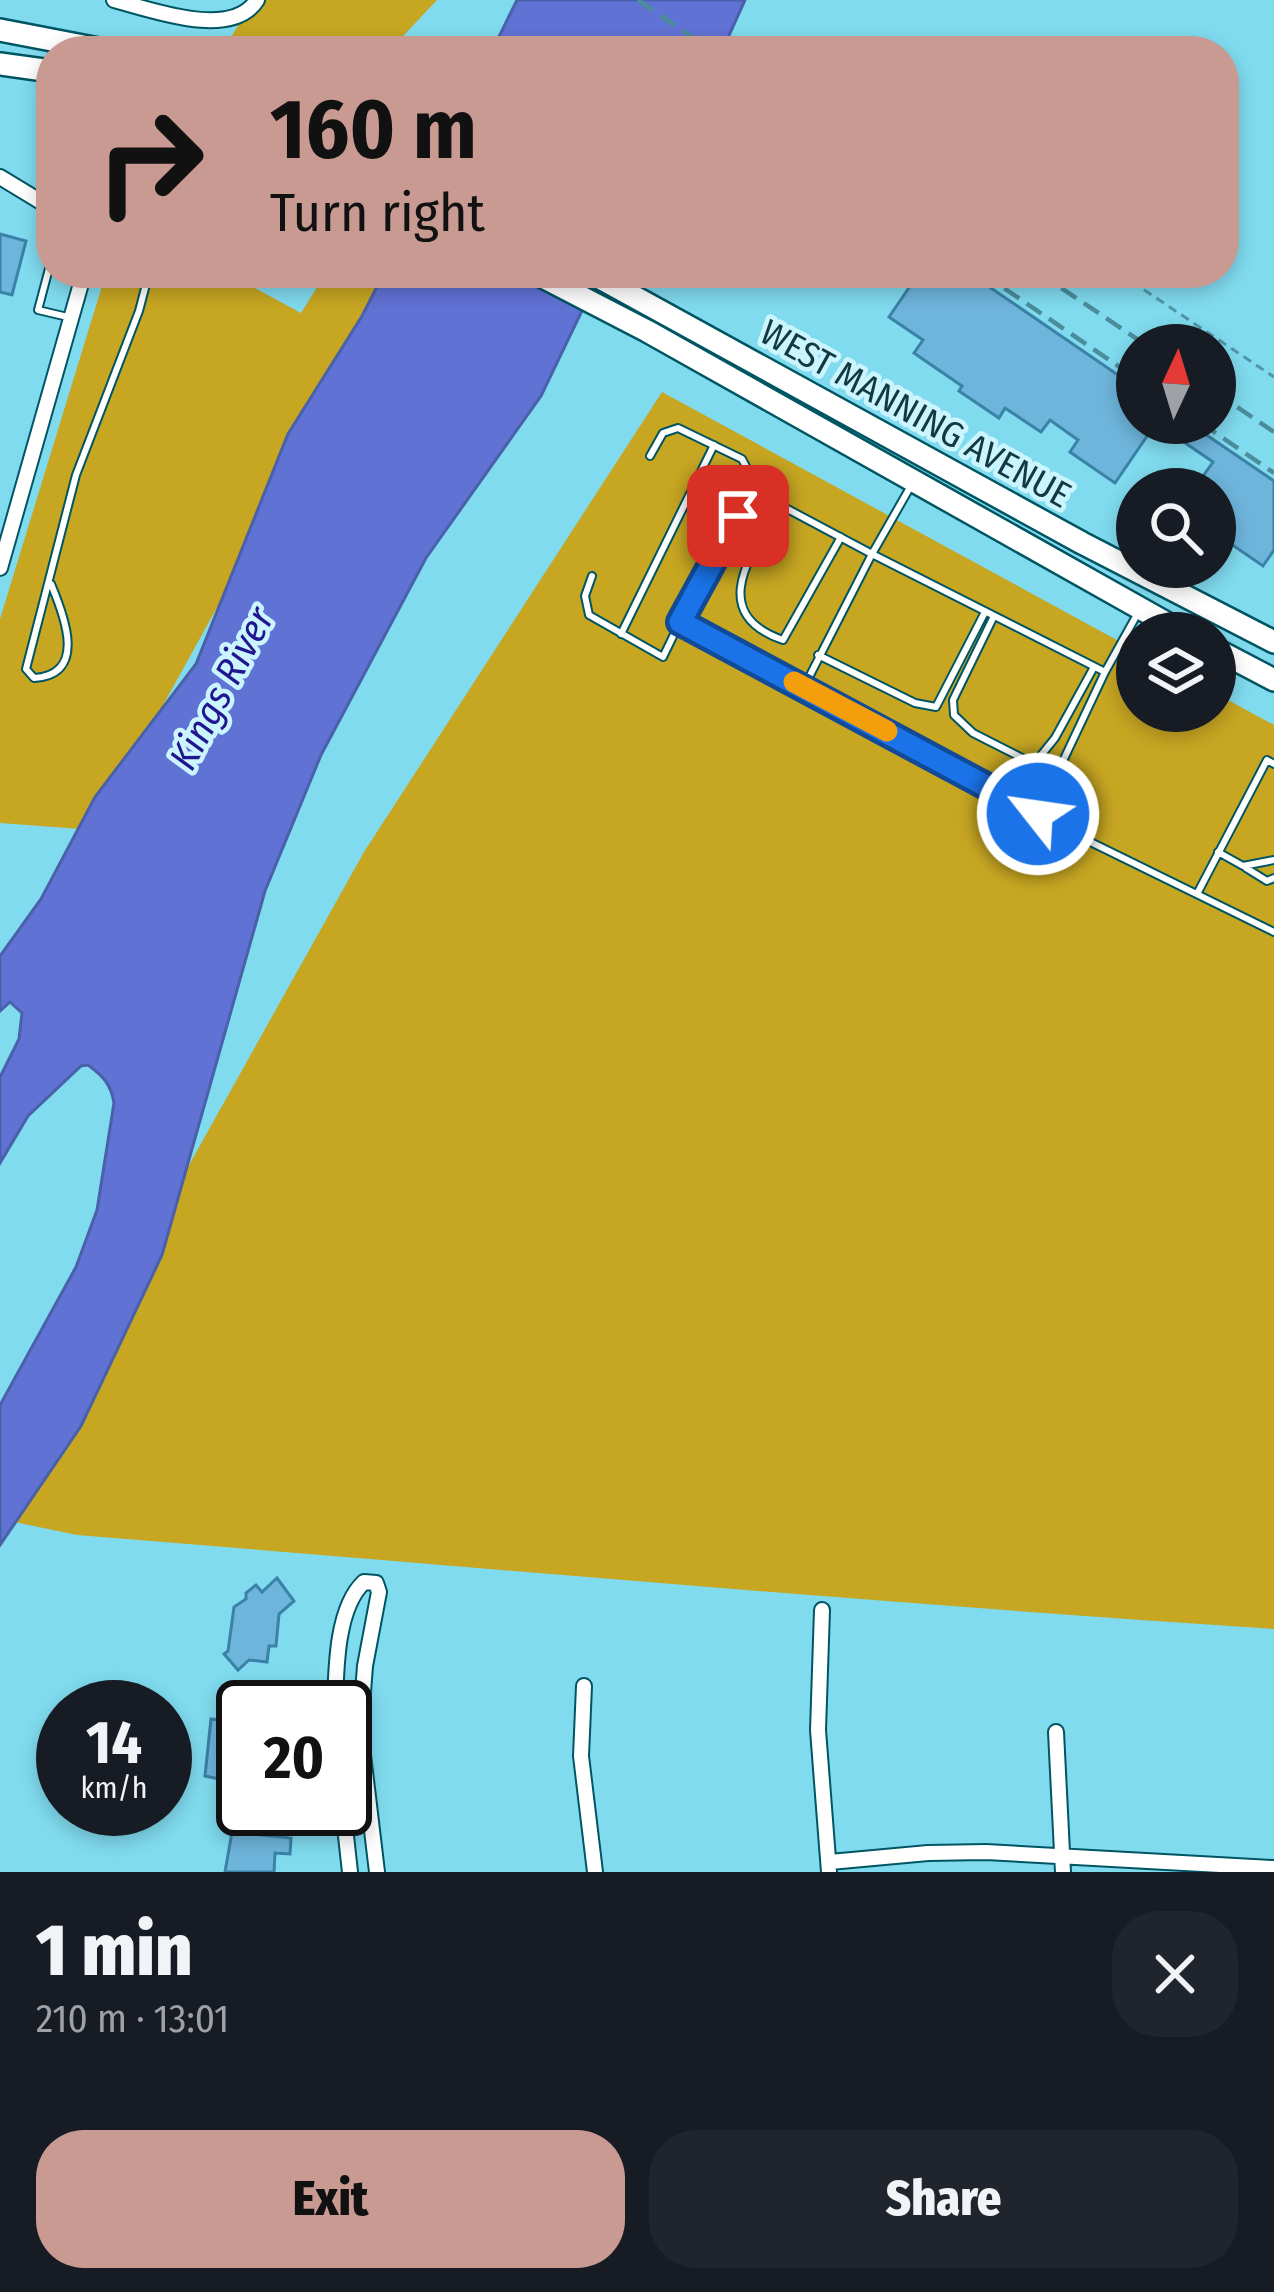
<!DOCTYPE html>
<html lang="en">
<head>
<meta charset="utf-8">
<style>
	:root { --surface:#171b24; --page:#20242c; --text:#f1f3f6; --muted:#9ea1a6; --accent:#c89a92 }
	body { margin:0; font-family:"Fira Sans Condensed",sans-serif; background:var(--page); color:var(--text); height:100vh; display:flex; flex-direction:column; font-size:45px; white-space:nowrap }
	* { box-sizing:border-box; margin:0 }
	p { font-size:39px; color:var(--muted) }
	.icon { flex:none; width:66px; height:66px; fill:none; stroke:currentColor; stroke-width:2; stroke-linecap:round; stroke-linejoin:round }
	.map { position:relative; height:1872px; overflow:hidden }
	.side { display:flex; flex-direction:column; background:var(--surface); flex:1 }
	.side>* { flex:none }
	.hud { position:absolute; left:36px; top:36px; width:1203px; height:252px; border-radius:48px; box-shadow:0 6px 18px #0003; background:#c89a92; color:#111; overflow:hidden }
	.needle { width:78px; rotate:4deg }
	.fabs { position:absolute; left:1116px; top:324px; display:grid; gap:24px }
	.fabs a { display:grid; place-items:center; width:120px; height:120px; border-radius:50%; background:var(--surface); box-shadow:0 6px 18px #0003; font-size:60px }
	.speed { position:absolute; left:36px; top:1680px; display:flex; gap:24px; font-size:60px; font-weight:700; text-align:center }
	.speed>* { display:grid; place-content:center; width:156px; height:156px; border-radius:50%; background:var(--surface); box-shadow:0 6px 18px #0003; line-height:1 }
	.speed small { font-size:30px; font-weight:400 }
	.speed .limit { border:6px solid #111; border-radius:18px; background:#fff; color:#111 }
	.pin { position:absolute; display:grid; place-items:center; width:102px; height:102px; color:#fff; margin:-51px; border-radius:24px; box-shadow:0 6px 18px #0006 }
	.me { position:absolute; width:132px; margin:-66px; rotate:300deg; stroke-linejoin:round; filter:drop-shadow(0 0 9px #0008) }
	.turn { display:flex; align-items:center; gap:42px; height:252px; padding:0 36px; font-size:54px }
	.turn .icon { width:156px; height:156px; stroke-width:2.5 }
	.turn b { display:block; font-size:84px; line-height:102px }
	.round { display:grid; place-items:center; flex:none; width:126px; height:126px; border-radius:48px; background:var(--page) }
	.head { display:flex; align-items:center; justify-content:space-between; height:204px; padding:0 36px }
	h1 { font-size:72px; font-weight:800; line-height:90px }
	.action { display:flex; gap:24px; margin-top:auto; padding:24px 36px }
	.action a { flex:1; height:138px; border-radius:48px; background:var(--accent); color:#111; font-size:48px; font-weight:800; line-height:138px; text-align:center }
	.action a+a { background:var(--page); color:var(--text) }
	.map>svg:first-child { display:block }
	.green { fill:#c7a622 }
	.water { fill:#6172d5; stroke:#4961a9; stroke-width:3 }
	.building { fill:#6eb5dc; stroke:#3a82a7; stroke-width:3 }
	.lines { fill:none; stroke-linecap:round; stroke-linejoin:round }
	.service-casing { stroke:#005563; stroke-width:10 }
	.minor-casing { stroke:#005563; stroke-width:18 }
	.primary-casing { stroke:#005563; stroke-width:26 }
	.path { stroke:#5297a6; stroke-width:3; stroke-dasharray:9 6; stroke-linecap:butt }
	.service { stroke:#fff; stroke-width:6 }
	.minor { stroke:#fff; stroke-width:14 }
	.primary { stroke:#fff; stroke-width:21 }
	.rail { stroke:#4b8d9b; stroke-width:4.5; stroke-dasharray:18 9; stroke-linecap:butt }
	.route-casing { stroke:#114b97; stroke-width:30 }
	.route { stroke:#1a73e8; stroke-width:21 }
	.slow { stroke:#f59e0b; stroke-width:21 }
	.labels { text-anchor:middle; stroke-width:9; stroke-linejoin:round; paint-order:stroke }
	.street-label { font-size:36px; fill:#123941; stroke:#caf4fe }
	.water-label { font-size:39px; font-style:italic; fill:#21168e; stroke:#caf4fe }
</style>
</head>
<body>
<div class="map">
<svg width="1274" height="1872" viewBox="0 0 1274 1872">
	<rect width="100%" height="100%" fill="#80dbef"/>
	<!-- green -->
	<path class="green" d="M253,0H437L389,51H223Z
		M106,273H132L178,287L185,273H227L301,313L326,273H380L397,282L94,830L0,823V619Z
		M662,392L1137,651V711H1215V693L1274,725V1629C875,1603 476,1567 77,1535L0,1519V1503L364,852Z"/>
	<!-- water -->
	<path class="water" d="M517,0H745L722,51H492Z
		M384,273H606L591,292L541,396L426,558L321,755L265,891L162,1255L81,1426L0,1545V1405L76,1267L97,1210L114,1103C111,1084 103,1076 88,1065L81,1066L28,1116L0,1163V1077L19,1039L22,1013L10,1002L0,1011V956L41,899L95,797L196,664L288,434L362,316Z"/>
	<!-- building -->
	<path class="building" d="M0,234L26,241L12,295L0,292Z
		M919,273H969L1137,388V423H1156L1115,483L1070,452L1078,440L1050,420L1041,432L1005,408L999,418L959,391L962,386L914,353L923,340L889,317Z
		M1156,423H1189L1274,481V550L1263,566L1215,533V489H1194L1213,462Z
		M277,1578L294,1601L279,1614L276,1646H269L267,1662L249,1660L238,1670L224,1654L228,1651L234,1607L246,1599V1593L256,1585L262,1592Z
		M211,1719L243,1722V1779L239,1783L205,1776Z
		M232,1832L291,1838L290,1854L275,1853L274,1872H225Z"/>
	<g class="lines">
		<!-- service casing -->
		<g class="service-casing">
			<path id="service" d="M51,261L38,310L72,318
				M650,456L663,433L678,428L742,459L751,476L744,502
				M738,516L680,622L804,687
				M841,537L783,640C705,613 753,552 780,505L872,554L912,484
				M592,576L585,596L589,615L663,657L680,622
				M51,584C64,615 88,675 34,678L26,669L76,475L139,311L149,273
				M1139,611L1105,672L872,554L804,687L1064,829L1274,932
				M994,616L953,700L954,715L973,733L1034,764L1055,738L1094,667
				M621,634L714,445
				M818,655L915,703L936,707L985,612
				M1038,814L1105,672
				M1218,852L1243,866L1274,860
				M1246,868L1267,881L1274,878
				M1197,894L1267,760L1274,764"/>
		</g>
		<!-- minor casing -->
		<g class="minor-casing">
			<path id="minor" d="M114,0C152,10 232,40 257,0
				M0,177L51,208
				M0,568L84,273
				M822,1610L818,1730L829,1872
				M584,1686L581,1756L595,1872
				M335,1707C336,1671 336,1608 364,1582L376,1583L379,1592L365,1666L360,1730L377,1872
				M1056,1732L1063,1872
				M343,1809L350,1872
				M830,1862L928,1853L986,1852L1274,1868"/>
		</g>
		<!-- primary casing -->
		<g class="primary-casing">
			<path id="primary" d="M0,30L109,51
				M0,64L51,71
				M535,273L647,331L1184,633
				M591,273L1082,543L1274,642
				M1215,649L1274,680"/>
		</g>
		<!-- path -->
		<path class="path" d="M1119,273L1274,377"/>
		<!-- service -->
		<use href="#service" class="service"/>
		<!-- minor -->
		<use href="#minor" class="minor"/>
		<!-- primary -->
		<use href="#primary" class="primary"/>
		<!-- rail -->
		<path class="rail" d="M638,0L712,51
			M982,273L1137,379
			M1039,273L1146,345
			M1215,392L1274,432
			M1201,423L1274,473"/>
	</g>
	<g class="lines">
		<!-- route casing -->
		<g class="route-casing">
			<path id="route" d="M738,516L680,622L1038,814"/>
		</g>
		<!-- route -->
		<use href="#route" class="route"/>
		<!-- slow -->
		<path class="slow" d="M794,682L887,731"/>
	</g>
	<g class="labels">
		<!-- street labels -->
		<g class="street-label">
			<text transform="translate(916 413) rotate(29)" y="13">WEST MANNING AVENUE</text>
		</g>
		<!-- water labels -->
		<g class="water-label">
			<text transform="translate(221 688) rotate(-62)" y="14">Kings River</text>
		</g>
	</g>
</svg>
<div class="fabs">
<a><svg class="needle" viewBox="-14 -14 28 28"><path d="M0-13l5 13h-10z" fill="#e53935"/><path d="M0 13l5-13h-10z" fill="#9ea1a6"/></svg></a>
<a><svg class="icon" aria-label="search" viewBox="0 0 24 24"><circle cx="10" cy="10" r="6"/><path d="M15 15l6 6"/></svg></a>
<a><svg class="icon" aria-label="layers" viewBox="0 0 24 24"><path d="M12 4l9 5-9 5-9-5zM3 14l9 5 9-5"/></svg></a>
</div>
<div class="speed"><div>14<small>km/h</small></div><div class="limit">20</div></div>
<div class="pin" style="left:738px;top:516px;background:#d93025"><svg class="icon" aria-label="arrive" viewBox="0 0 24 24"><path d="M6 21V4h12l-3 4 3 4H6"/></svg></div>
<svg class="me" style="left:1038px;top:814px" viewBox="-20 -20 40 40"><circle r="17" fill="#1a73e8" stroke="#fff" stroke-width="3"/><path d="M0-11L8 9 0 5-8 9z" fill="#fff"/></svg>
<div class="hud">
<div class="turn"><svg class="icon" aria-label="right" viewBox="0 0 24 24"><path d="M7 20v-9h11M14 6l5 5-5 5"/></svg><div><b>160 m</b>Turn right</div></div>
</div>
</div>
<section class="side">
<div class="head"><div><h1>1 min</h1><p>210 m · 13:01</p></div><a class="round"><svg class="icon" aria-label="close" viewBox="0 0 24 24"><path d="M6 6l12 12M18 6L6 18"/></svg></a></div>
<div class="action"><a>Exit</a><a>Share</a></div>
</section>
</body>
</html>
